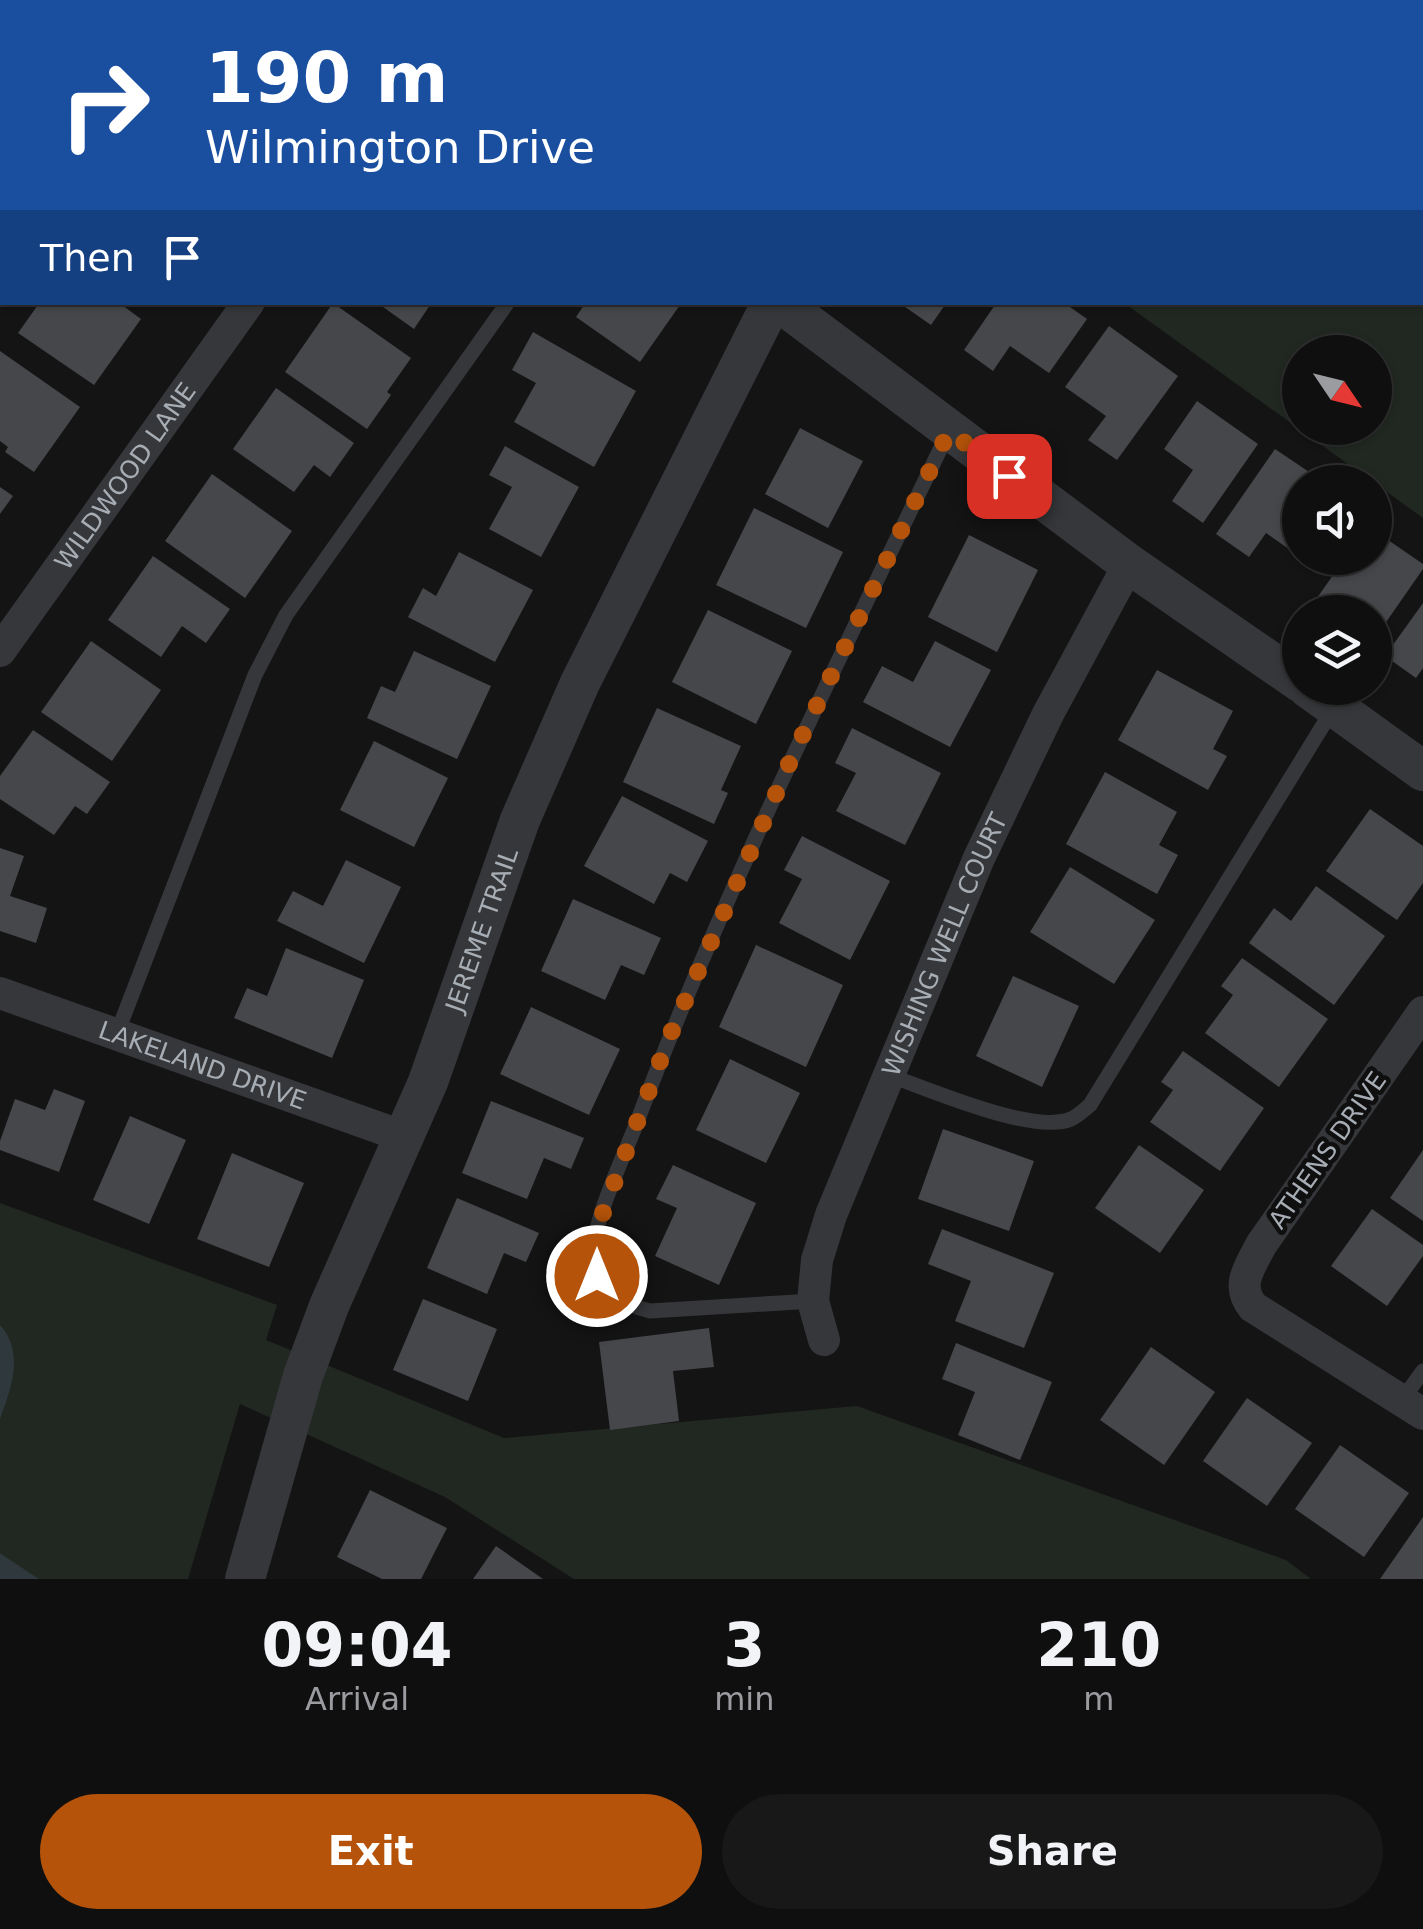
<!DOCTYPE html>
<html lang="en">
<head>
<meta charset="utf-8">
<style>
	:root { --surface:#0f0f10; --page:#181819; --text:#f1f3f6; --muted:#9b9c9f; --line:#2f2f30; --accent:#b45309 }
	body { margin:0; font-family:"DejaVu Sans",sans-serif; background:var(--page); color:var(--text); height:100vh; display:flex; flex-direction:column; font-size:38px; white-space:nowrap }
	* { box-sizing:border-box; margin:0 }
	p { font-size:32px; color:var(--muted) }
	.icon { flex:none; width:55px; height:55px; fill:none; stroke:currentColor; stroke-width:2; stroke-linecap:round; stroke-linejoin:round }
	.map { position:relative; height:1579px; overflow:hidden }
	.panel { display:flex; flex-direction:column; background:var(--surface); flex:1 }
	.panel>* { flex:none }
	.banner { position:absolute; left:0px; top:0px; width:1425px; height:305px; box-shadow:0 2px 8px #0004,0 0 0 2px var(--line); background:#1a4fa0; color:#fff; overflow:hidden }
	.needle { width:65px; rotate:125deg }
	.tools { position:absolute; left:1282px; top:335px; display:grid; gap:20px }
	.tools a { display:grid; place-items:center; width:110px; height:110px; border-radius:50%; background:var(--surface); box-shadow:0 2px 8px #0004,0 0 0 2px var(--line); font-size:50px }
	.pin { position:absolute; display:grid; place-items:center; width:85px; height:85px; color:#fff; margin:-42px; border-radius:20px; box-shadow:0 5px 15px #0006 }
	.me { position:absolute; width:110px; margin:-55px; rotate:0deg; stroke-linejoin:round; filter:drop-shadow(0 0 8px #0008) }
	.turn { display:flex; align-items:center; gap:35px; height:210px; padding:0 40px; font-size:45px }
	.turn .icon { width:130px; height:130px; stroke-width:2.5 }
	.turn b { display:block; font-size:70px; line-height:85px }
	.then { display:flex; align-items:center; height:95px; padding:0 40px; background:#0003; gap:20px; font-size:38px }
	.eta { display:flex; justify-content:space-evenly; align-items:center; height:170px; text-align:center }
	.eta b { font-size:60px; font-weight:700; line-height:70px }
	.button { display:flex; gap:20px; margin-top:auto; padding:20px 40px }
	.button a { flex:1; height:115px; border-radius:60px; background:var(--accent); color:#fff; font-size:40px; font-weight:700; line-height:115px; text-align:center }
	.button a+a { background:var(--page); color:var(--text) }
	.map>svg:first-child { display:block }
	.green { fill:#212821; fill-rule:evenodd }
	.water { fill:#2f383d }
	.building { fill:#46474a }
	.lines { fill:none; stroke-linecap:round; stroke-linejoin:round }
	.service { stroke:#36373a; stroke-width:15 }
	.minor { stroke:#36373a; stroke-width:32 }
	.tertiary { stroke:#36373a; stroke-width:40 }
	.route { stroke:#b45309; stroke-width:18; stroke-dasharray:0 32.4 }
	.labels { text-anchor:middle; stroke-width:9; stroke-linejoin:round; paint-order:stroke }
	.street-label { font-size:25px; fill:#a7adb4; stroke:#0f0f10 }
</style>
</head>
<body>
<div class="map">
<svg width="1423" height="1579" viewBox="0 0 1423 1579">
	<rect width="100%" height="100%" fill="#141415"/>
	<!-- green -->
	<path class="green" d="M708,0H895L712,2Z
		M1204,0H1423V518L1124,303L1422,302V2H1200ZM1375,352V428H1300V352Z
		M0,1203L277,1305L266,1340L504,1438L857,1406L1286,1560L1311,1579H574L445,1497L240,1404L188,1579H0Z"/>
	<!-- water -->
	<path class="water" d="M0,1325C25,1353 11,1388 0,1419Z
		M0,1553L1,1554L39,1579H0Z"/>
	<!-- building -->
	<path class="building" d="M40,302H118L141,319L94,385L18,333Z
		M376,302H432L414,329Z
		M586,302H682L640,362L576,317Z
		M898,302H947L931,325Z
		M997,302H1063L1087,319L1049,373L1010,346L993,371L964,350Z
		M333,303L411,358L387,392L391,395L367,429L285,372Z
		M1109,326L1178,376L1117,460L1088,440L1106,416L1065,387Z
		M533,332L636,391L594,467L514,422L536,383L512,370Z
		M0,351L80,407L34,472L5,452L8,447L0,441Z
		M276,388L354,443L330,477L314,465L294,492L233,449Z
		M1197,401L1258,444L1203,523L1172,501L1193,470L1164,449Z
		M800,428L863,461L828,528L765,494Z
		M505,446L579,487L541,557L489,529L512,487L489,475Z
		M1275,449L1324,482H1300V557L1266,533L1249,557L1216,534Z
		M212,474L292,531L245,598L165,541Z
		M0,487L13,496L0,514Z
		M754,508L843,552L806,628L716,585Z
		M1375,531L1423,564V569L1375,638V612H1337L1317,598L1345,558H1375Z
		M969,535L1038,570L997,652L928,617Z
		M459,552L533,590L495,662L408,617L423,588L436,596Z
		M153,556L230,609L206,643L182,626L161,657L108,620Z
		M1423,603V668L1416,678L1385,656Z
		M708,610L792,651L756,724L672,682Z
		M91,641L161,690L112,761L41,712Z
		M935,641L991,670L950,747L863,702L882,666L913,682Z
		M414,651L491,686L457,759L367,718L381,686L395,692Z
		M1157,670L1233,711L1213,749L1227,756L1208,790L1118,740Z
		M657,708L741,746L721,790L728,793L714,824L623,782Z
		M852,728L941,773L905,845L836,811L856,773L835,763Z
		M33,730L110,782L87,814L75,806L54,835L0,799V776Z
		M374,741L448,778L414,847L340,810Z
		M1105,772L1177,812L1159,845L1178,855L1157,894L1066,844Z
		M622,796L708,841L687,882L670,873L654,904L584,866Z
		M1370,809L1423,846V883L1397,920L1326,871Z
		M802,836L890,881L850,960L779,923L802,879L784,870Z
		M0,848L24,856L10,896L47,908L36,943L0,931Z
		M346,860L401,887L364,963L277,921L293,891L323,906Z
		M1070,867L1155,920L1114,984L1030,932Z
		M1316,886L1385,936L1334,1005L1249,943L1274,908L1291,921Z
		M573,899L661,938L644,975L621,965L605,1000L541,971Z
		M756,945L843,985L806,1067L719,1027Z
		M286,948L364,980L332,1058L234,1018L247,988L267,996Z
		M1242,958L1328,1019L1279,1087L1205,1033L1233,995L1221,986Z
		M1013,976L1079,1006L1042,1087L976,1056Z
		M531,1007L620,1049L589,1115L500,1074Z
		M1183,1051L1264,1108L1220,1171L1150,1122L1173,1090L1161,1082Z
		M730,1059L800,1093L766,1163L696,1130Z
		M54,1089L85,1101L59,1172L0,1150V1141L15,1099L45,1110Z
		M491,1101L584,1138L571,1169L544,1158L527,1199L462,1173Z
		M130,1116L186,1140L149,1224L93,1200Z
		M943,1129L1034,1161L1009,1231L918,1199Z
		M1139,1145L1204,1190L1160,1253L1095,1208Z
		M1423,1150V1221L1390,1198Z
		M232,1153L304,1183L269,1267L197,1239Z
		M673,1165L756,1203L719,1285L655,1256L677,1208L656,1199Z
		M457,1198L539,1233L526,1262L504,1253L487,1294L427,1268Z
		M1372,1209L1423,1245V1256L1387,1306L1331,1266Z
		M942,1229L1054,1273L1024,1348L955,1321L971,1281L928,1264Z
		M423,1299L497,1329L468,1401L393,1370Z
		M709,1328L714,1367L673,1371L679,1421L610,1430L599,1342Z
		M956,1343L1052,1382L1020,1460L958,1435L975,1392L942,1379Z
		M1151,1347L1215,1392L1164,1465L1100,1420Z
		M1247,1398L1312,1443L1267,1506L1203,1461Z
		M1340,1445L1409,1493L1364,1557L1295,1509Z
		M370,1490L447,1528L421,1579H382L337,1557Z
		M1423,1517V1579H1380Z
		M496,1546L543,1579H473Z"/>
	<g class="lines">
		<!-- service -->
		<path class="service" d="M202,2L204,0
			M0,282L2,279
			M116,1036L255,675L286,615L508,302
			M888,1075C929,1089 1033,1135 1071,1119C1078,1116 1084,1110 1090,1105L1333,709
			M813,1301L650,1311C622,1304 598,1290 594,1259C590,1225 624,1157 637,1122C726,886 839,659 949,431
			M1402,1400L1423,1371"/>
		<!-- minor -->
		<g class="minor">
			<path d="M354,0L357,2"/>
			<path id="s1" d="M0,651L249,302"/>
			<path id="s2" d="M0,993L405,1137"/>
			<path d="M1423,1012L1261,1245C1250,1267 1235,1285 1253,1307L1423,1414"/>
			<path id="s3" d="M824,1340L813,1301L817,1260L831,1215L979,858L1048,714L1129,564"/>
		</g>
		<!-- tertiary -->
		<g class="tertiary">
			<path d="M952,2L954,0"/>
			<path d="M779,302L1129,564L1300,682"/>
			<path d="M1308,688L1423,771"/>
			<path id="s4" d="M245,1579L303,1376L329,1306L428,1082L520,820L580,683L772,302"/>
		</g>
	</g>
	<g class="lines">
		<!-- route -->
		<path class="route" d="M597,1276L594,1237L668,1040L793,755L949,431L1009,476"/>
	</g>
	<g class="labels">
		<!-- street labels -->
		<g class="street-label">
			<text dy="9" stroke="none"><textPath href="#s1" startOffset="215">WILDWOOD LANE</textPath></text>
			<text dy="9" stroke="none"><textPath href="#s4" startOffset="692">JEREME TRAIL</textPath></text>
			<text dy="9" stroke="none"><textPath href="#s3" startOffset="422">WISHING WELL COURT</textPath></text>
			<text dy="9" stroke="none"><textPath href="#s2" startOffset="215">LAKELAND DRIVE</textPath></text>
			<text transform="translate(1327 1150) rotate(-55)" y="9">ATHENS DRIVE</text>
		</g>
	</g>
</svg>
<div class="tools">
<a><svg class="needle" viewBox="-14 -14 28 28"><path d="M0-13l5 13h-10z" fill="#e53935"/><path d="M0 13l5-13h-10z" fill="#9b9c9f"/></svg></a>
<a><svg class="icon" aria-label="sound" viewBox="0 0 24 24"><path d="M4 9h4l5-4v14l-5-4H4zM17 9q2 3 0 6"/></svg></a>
<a><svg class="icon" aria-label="layers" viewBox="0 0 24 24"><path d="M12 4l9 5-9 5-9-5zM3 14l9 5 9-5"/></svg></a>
</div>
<div class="pin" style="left:1009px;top:476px;background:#d93025"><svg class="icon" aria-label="arrive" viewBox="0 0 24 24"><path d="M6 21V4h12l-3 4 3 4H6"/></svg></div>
<svg class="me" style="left:597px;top:1276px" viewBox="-20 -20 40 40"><circle r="17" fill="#b45309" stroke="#fff" stroke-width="3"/><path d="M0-11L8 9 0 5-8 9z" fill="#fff"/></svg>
<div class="banner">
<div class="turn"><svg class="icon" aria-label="right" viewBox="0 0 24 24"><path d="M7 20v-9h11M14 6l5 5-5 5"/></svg><div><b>190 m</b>Wilmington Drive</div></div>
<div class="then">Then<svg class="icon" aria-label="arrive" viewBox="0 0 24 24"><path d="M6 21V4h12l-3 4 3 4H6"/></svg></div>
</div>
</div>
<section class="panel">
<div class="eta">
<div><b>09:04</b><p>Arrival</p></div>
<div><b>3</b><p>min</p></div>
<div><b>210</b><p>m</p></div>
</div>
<div class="button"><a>Exit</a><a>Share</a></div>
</section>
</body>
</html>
